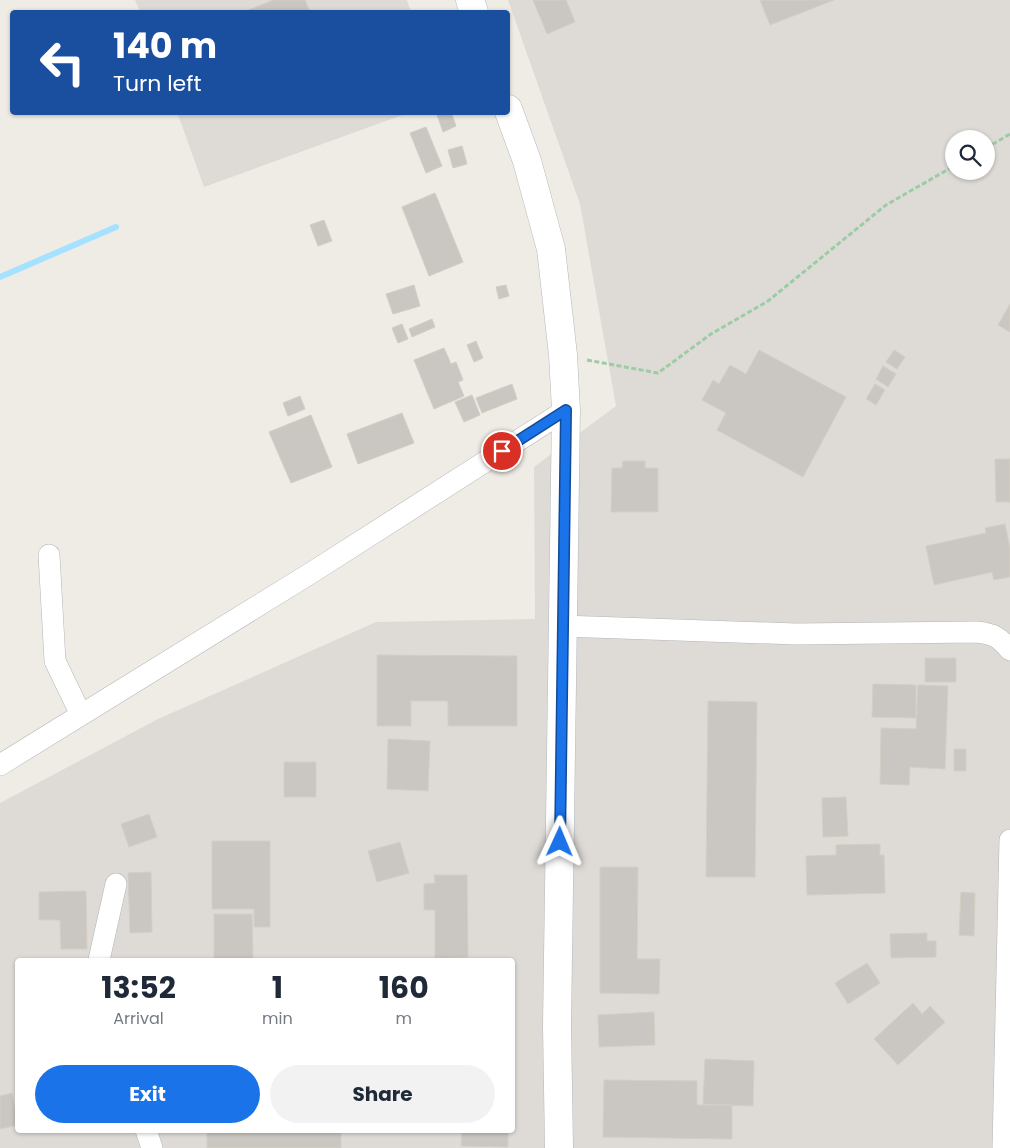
<!DOCTYPE html>
<html lang="en">
<head>
<meta charset="utf-8">
<style>
	:root { --surface:#fff; --page:#f2f2f3; --text:#1f2937; --muted:#747a83; --accent:#1a73e8 }
	body { margin:0; font-family:Poppins,sans-serif; background:var(--page); color:var(--text); height:100vh; display:flex; flex-direction:column; font-size:19px; white-space:nowrap }
	* { box-sizing:border-box; margin:0 }
	p { font-size:16px; color:var(--muted) }
	.icon { flex:none; width:28px; height:28px; fill:none; stroke:currentColor; stroke-width:2; stroke-linecap:round; stroke-linejoin:round }
	.map { position:relative; flex:1; overflow:hidden }
	.details { position:absolute; left:15px; top:958px; width:500px; height:175px; display:flex; flex-direction:column; background:var(--surface); border-radius:5px; box-shadow:0 1px 4px #0004 }
	.details>* { flex:none }
	.top-card { position:absolute; left:10px; top:10px; width:500px; height:105px; border-radius:5px; box-shadow:0 1px 4px #0004; background:#1a4fa0; color:#fff; overflow:hidden }
	.fabs { position:absolute; left:945px; top:130px; display:grid; gap:10px }
	.fabs a { display:grid; place-items:center; width:50px; height:50px; border-radius:50%; background:var(--surface); box-shadow:0 1px 4px #0004; font-size:25px }
	.pin { position:absolute; display:grid; place-items:center; width:42px; height:42px; color:#fff; margin:-21px; border:2px solid #fff; border-radius:50%; box-shadow:0 1px 5px #0007 }
	.me { position:absolute; width:55px; margin:-28px; rotate:1deg; stroke-linejoin:round; filter:drop-shadow(0 0 4px #0008) }
	.turn { display:flex; align-items:center; gap:18px; height:105px; padding:0 20px; font-size:22px }
	.turn .icon { width:65px; height:65px; stroke-width:2.5 }
	.turn b { display:block; font-size:35px; line-height:42px }
	.eta { display:flex; justify-content:space-evenly; align-items:center; height:85px; text-align:center }
	.eta b { font-size:30px; font-weight:700; line-height:35px }
	.cta { display:flex; gap:10px; margin-top:auto; padding:10px 20px }
	.cta a { flex:1; height:58px; border-radius:30px; background:var(--accent); color:#fff; font-size:20px; font-weight:700; line-height:58px; text-align:center }
	.cta a+a { background:var(--page); color:var(--text) }
	.map>svg:first-child { display:block }
	.industrial { fill:#dedbd7; fill-rule:evenodd }
	.lines { fill:none; stroke-linecap:round; stroke-linejoin:round }
	.stream { stroke:#a5e2ff; stroke-width:6 }
	.building { fill:#cac7c2; stroke:#d4cdc3 }
	.street-casing { stroke:#b2b6ba; stroke-width:22 }
	.secondary-casing { stroke:#b4b8bd; stroke-width:29 }
	.path { stroke:#9bcca4; stroke-width:3; stroke-dasharray:5 2.5; stroke-linecap:butt }
	.street { stroke:#fff; stroke-width:21 }
	.secondary { stroke:#fff; stroke-width:28 }
	.route-casing { stroke:#114b97; stroke-width:12 }
	.route { stroke:#1a73e8; stroke-width:9 }
</style>
</head>
<body>
<div class="map">
<svg width="1010" height="1148" viewBox="0 0 1010 1148">
	<rect width="100%" height="100%" fill="#efece5"/>
	<!-- industrial -->
	<path class="industrial" d="M135,0H407L411,12H140Z
		M508,0H1010V1148H0V803L158,719L376,622L535,619L534,467L616,406L580,204ZM954,139H986V171H954ZM18,960H512V1130H18Z
		M177,112H408V113L204,187Z"/>
	<g class="lines">
		<!-- stream -->
		<path class="stream" d="M0,277L116,227"/>
	</g>
	<!-- building -->
	<path class="building" d="M274,0H305L310,12H243Z
		M533,0H566L575,22L547,34Z
		M760,0H834L770,25Z
		M436,112H451L456,126L443,132Z
		M426,127L442,166L426,173L410,133Z
		M462,146L467,164L453,168L448,150Z
		M435,193L463,262L429,276L402,207Z
		M324,220L332,241L318,246L310,225Z
		M414,285L420,306L393,314L386,294Z
		M506,285L509,296L499,299L496,287Z
		M1010,304V332L998,325Z
		M432,319L435,327L412,337L409,329Z
		M402,324L408,339L398,343L392,328Z
		M476,341L483,358L474,362L467,345Z
		M444,348L451,364L456,362L463,380L458,382L464,396L434,409L414,360Z
		M759,350L846,397L803,477L717,430L726,413L702,400L713,380L719,384L730,365L746,374Z
		M894,350L905,357L897,369L886,362Z
		M883,366L896,374L888,387L876,379Z
		M512,384L517,399L482,413L476,398Z
		M875,384L885,390L876,405L866,399Z
		M472,395L480,415L464,422L455,402Z
		M300,396L305,409L288,416L283,403Z
		M402,413L414,443L358,464L347,434Z
		M311,415L332,467L291,483L269,432Z
		M995,459H1010V502H996Z
		M623,461H645V468H658V512H611L612,468H622Z
		M1005,524L1010,548V577L994,580L992,572L934,585L926,546L986,533L985,528Z
		M377,655L517,656V726H448V701H411V726H377Z
		M925,658H956V682H925Z
		M873,684L916,685V718L872,717Z
		M918,685L948,686L945,769L910,767L909,785L880,784L881,728L916,729Z
		M708,701L757,702L755,877H706Z
		M388,739L430,741L428,791L387,789Z
		M954,749H966V771H954Z
		M284,762H316V797H284Z
		M846,797L848,836L823,837L822,798Z
		M149,814L157,837L129,847L121,824Z
		M212,841H270V927H254V909H212Z
		M400,842L409,873L377,882L368,851Z
		M880,844V855H884L885,893L807,895L806,856L836,855V845Z
		M600,867H638L637,959H660L659,994L600,993Z
		M151,872L152,932L130,933L128,873Z
		M434,875H467L468,957L435,958V910H424V884L435,883Z
		M86,891L87,949H61L60,920H39V892Z
		M961,892L975,893L974,936L959,935Z
		M214,914H252L253,960H214Z
		M927,933V941H936V957L891,958L890,934Z
		M867,963L880,983L848,1004L835,983Z
		M913,1003L922,1014L930,1006L945,1022L898,1065L874,1039Z
		M654,1012L655,1045L599,1047L598,1015Z
		M705,1059L754,1061L753,1106L703,1104Z
		M604,1080L697,1081V1105H732V1139L603,1137Z
		M12,1093L18,1125L0,1129V1096Z
		M207,1130H341V1148H207Z
		M462,1130H508V1147L461,1146Z"/>
	<g class="lines">
		<!-- street casing -->
		<g class="street-casing">
			<path id="street" d="M49,555L55,661L81,715
				M562,626L796,634L977,632C994,634 999,637 1010,650
				M0,765L311,573L566,410
				M99,960L116,884
				M146,1130L152,1148
				M1003,1148L1010,840"/>
		</g>
		<!-- secondary casing -->
		<g class="secondary-casing">
			<path id="secondary" d="M470,0L474,12
				M508,109L527,161L551,249L563,355L566,410L557,1026L559,1148"/>
		</g>
		<!-- path -->
		<path class="path" d="M986,148L1010,134
			M587,360L658,373L711,334L768,301L886,205L954,166"/>
		<!-- street -->
		<use href="#street" class="street"/>
		<!-- secondary -->
		<use href="#secondary" class="secondary"/>
	</g>
	<g class="lines">
		<!-- route casing -->
		<g class="route-casing">
			<path id="route" d="M502,451L566,410L560,842"/>
		</g>
		<!-- route -->
		<use href="#route" class="route"/>
	</g>
</svg>
<div class="fabs">
<a><svg class="icon" aria-label="search" viewBox="0 0 24 24"><circle cx="10" cy="10" r="6"/><path d="M15 15l6 6"/></svg></a>
</div>
<div class="pin" style="left:502px;top:451px;background:#d93025"><svg class="icon" aria-label="arrive" viewBox="0 0 24 24"><path d="M6 21V4h12l-3 4 3 4H6"/></svg></div>
<svg class="me" style="left:560px;top:842px" viewBox="-20 -20 40 40"><path d="M0-17L14 15 0 8-14 15z" fill="#1a73e8" stroke="#fff" stroke-width="4"/></svg>
<div class="top-card">
<div class="turn"><svg class="icon" aria-label="left" viewBox="0 0 24 24"><path d="M17 20v-9H6M10 6l-5 5 5 5"/></svg><div><b>140 m</b>Turn left</div></div>
</div>
<section class="details">
<div class="eta">
<div><b>13:52</b><p>Arrival</p></div>
<div><b>1</b><p>min</p></div>
<div><b>160</b><p>m</p></div>
</div>
<div class="cta"><a>Exit</a><a>Share</a></div>
</section>
</div>
</body>
</html>
